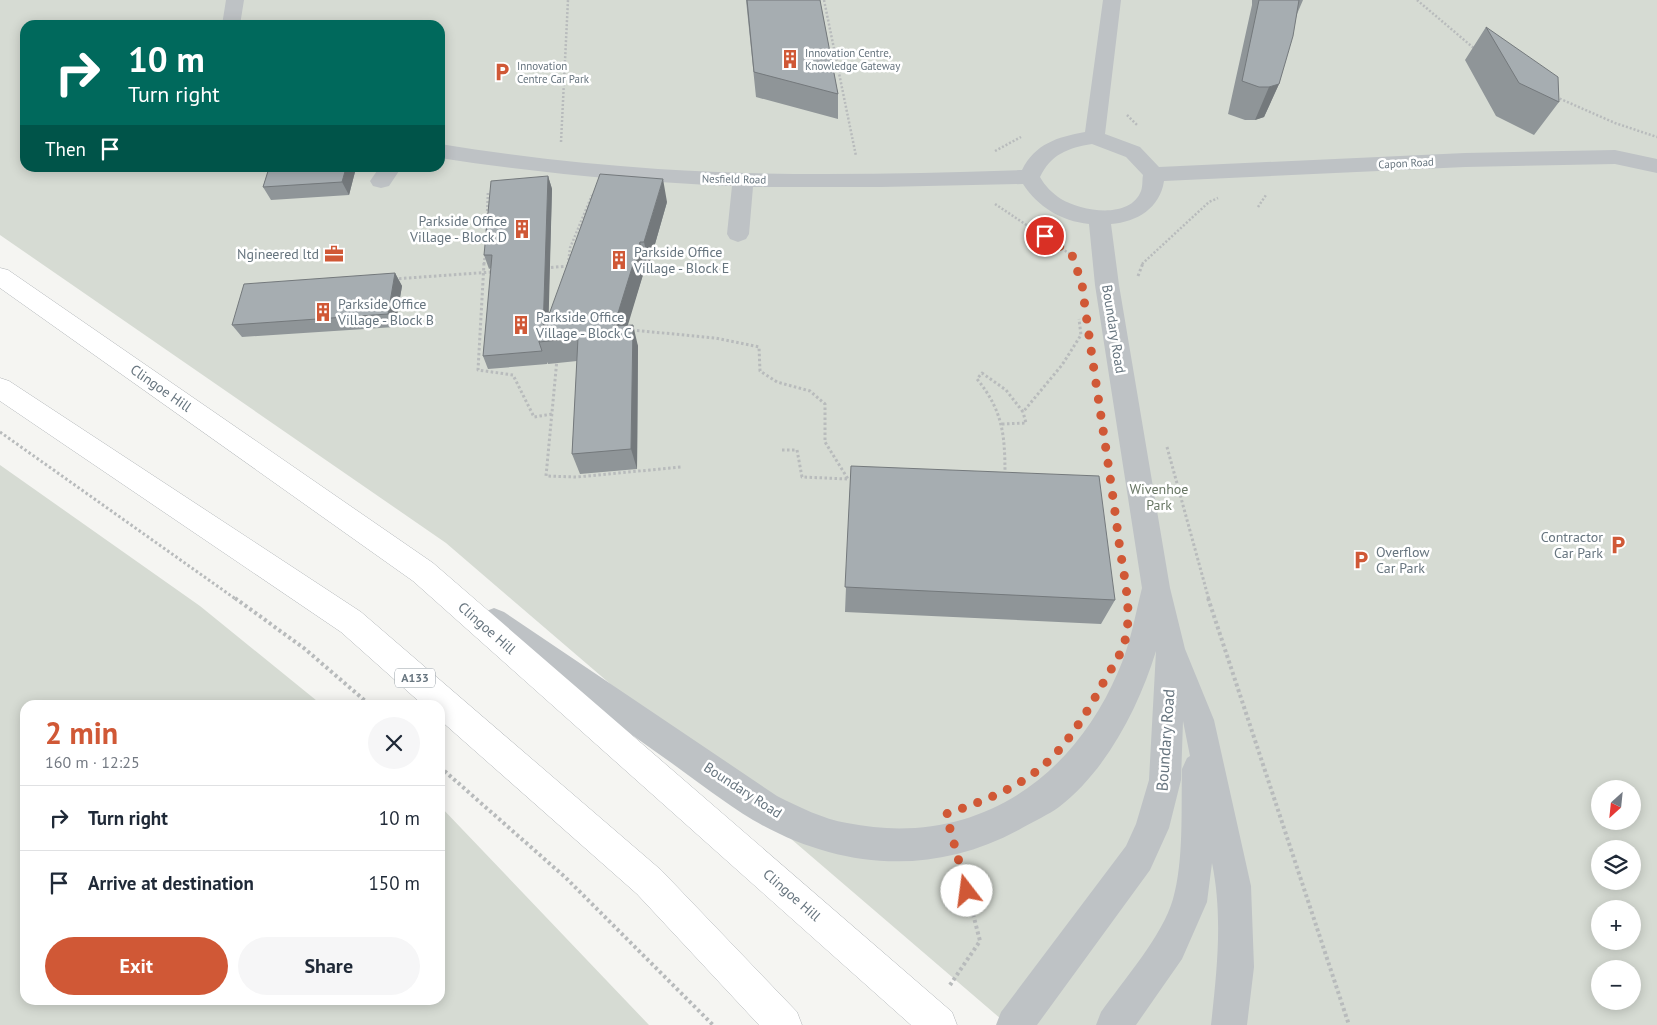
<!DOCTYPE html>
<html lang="en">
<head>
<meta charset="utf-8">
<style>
	:root { --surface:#fff; --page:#f6f6f7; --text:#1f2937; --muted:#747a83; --line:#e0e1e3; --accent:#d05836 }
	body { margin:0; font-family:"PT Sans",sans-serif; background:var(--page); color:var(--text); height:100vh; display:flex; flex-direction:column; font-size:19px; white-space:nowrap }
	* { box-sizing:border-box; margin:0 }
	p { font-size:16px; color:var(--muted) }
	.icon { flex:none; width:28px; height:28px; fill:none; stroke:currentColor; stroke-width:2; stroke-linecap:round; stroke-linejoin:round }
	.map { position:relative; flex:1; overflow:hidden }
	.sheet { position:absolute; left:20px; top:700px; width:425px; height:305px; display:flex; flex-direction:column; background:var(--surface); border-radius:15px; box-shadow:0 2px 12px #0003 }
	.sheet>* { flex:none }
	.top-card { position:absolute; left:20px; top:20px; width:425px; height:152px; border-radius:15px; box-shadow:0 2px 12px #0003; background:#00695c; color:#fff; overflow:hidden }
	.needle { width:32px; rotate:207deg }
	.controls { position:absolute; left:1591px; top:780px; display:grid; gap:10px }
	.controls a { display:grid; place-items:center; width:50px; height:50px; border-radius:50%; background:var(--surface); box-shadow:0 2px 12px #0003; font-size:25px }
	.pin { position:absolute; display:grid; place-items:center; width:42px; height:42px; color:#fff; margin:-21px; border:2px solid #fff; border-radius:50%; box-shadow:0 1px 5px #0007 }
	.me { position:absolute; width:55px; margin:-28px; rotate:345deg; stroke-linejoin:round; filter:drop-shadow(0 0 4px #0008) }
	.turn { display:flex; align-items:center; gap:18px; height:105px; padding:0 25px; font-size:22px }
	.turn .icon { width:65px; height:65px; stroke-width:2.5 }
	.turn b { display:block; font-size:35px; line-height:42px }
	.then { display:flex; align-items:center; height:48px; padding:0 25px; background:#0003; gap:10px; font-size:19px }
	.round { display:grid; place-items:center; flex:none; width:52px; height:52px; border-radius:26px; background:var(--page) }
	.overview { display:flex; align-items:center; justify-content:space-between; height:85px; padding:0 25px }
	h1 { font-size:30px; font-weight:600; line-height:38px; color:var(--accent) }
	.primary-button { display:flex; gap:10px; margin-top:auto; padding:10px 25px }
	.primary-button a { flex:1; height:58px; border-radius:30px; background:var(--accent); color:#fff; font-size:20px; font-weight:600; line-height:58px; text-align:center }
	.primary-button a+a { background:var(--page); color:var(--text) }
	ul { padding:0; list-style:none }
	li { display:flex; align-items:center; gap:15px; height:65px; padding:0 25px; border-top:1px solid var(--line) }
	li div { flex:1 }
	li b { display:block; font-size:19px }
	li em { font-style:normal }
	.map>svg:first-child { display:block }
	.green { fill:#d6dbd3; fill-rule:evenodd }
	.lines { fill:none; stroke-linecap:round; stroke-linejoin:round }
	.major-casing { stroke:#b2b6b9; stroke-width:1 }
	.path-far2 { stroke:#b8bbbc; stroke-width:2.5; stroke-dasharray:2 2; stroke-linecap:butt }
	.path-far1 { stroke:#b8bbbc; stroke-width:3; stroke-dasharray:2.5 2.5; stroke-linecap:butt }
	.path { stroke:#b8bbbc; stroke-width:4; stroke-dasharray:3 3; stroke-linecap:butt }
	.minor { fill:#bec2c5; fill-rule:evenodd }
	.major { fill:#fff; fill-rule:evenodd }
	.wall { fill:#8f9598 }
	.shaded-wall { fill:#74797c }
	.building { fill:#a6adb1; stroke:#74797c }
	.route { stroke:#d05836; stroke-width:9; stroke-dasharray:0 16.2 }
	.labels { text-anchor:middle; stroke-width:5; stroke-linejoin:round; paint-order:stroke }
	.far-poi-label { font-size:11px; fill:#67757f; stroke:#fff; text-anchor:start }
	.far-street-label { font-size:11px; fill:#67757f; stroke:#fff }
	.shield { fill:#fff; stroke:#959ea5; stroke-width:1 }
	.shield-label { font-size:12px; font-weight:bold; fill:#67757f }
	.poi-label { font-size:14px; fill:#67757f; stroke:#fff; text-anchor:start }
	.street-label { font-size:14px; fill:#67757f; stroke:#fff }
	.park-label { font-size:14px; fill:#697765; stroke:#fff }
	.near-street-label { font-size:16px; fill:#67757f; stroke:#fff }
</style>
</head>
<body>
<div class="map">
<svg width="1657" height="1025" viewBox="0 0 1657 1025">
	<rect width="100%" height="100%" fill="#f5f5f2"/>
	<!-- green -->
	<path class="green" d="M0,0H1657V1025H1008L446,543L0,235ZM25,25H440V168H25ZM1600,789H1632V821H1600ZM1600,849H1632V881H1600ZM1600,909H1632V941H1600ZM1600,969H1632V1001H1600Z
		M0,465L200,606L322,705H25V1000H440V806L649,1025H0Z"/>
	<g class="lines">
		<!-- major casing -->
		<g class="major-casing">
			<path id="major" d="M0,268L8,270L433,563L952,1012L957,1025H911L413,581L0,288Z
				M0,378L9,381L361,612L661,870L797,1012L802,1025H759L637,894L440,720V705H423L341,632L0,401Z"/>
		</g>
		<!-- path-far2 -->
		<path class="path-far2" d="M824,0L856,156
			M1417,0L1476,50
			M1556,97L1615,123L1657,137
			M1127,115L1137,125
			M561,142L568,0
			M995,151L1021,137
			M995,204L1073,256
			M1258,207L1266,195
			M486,239L488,191
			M484,264L485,253
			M568,264L570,248L592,195
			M1142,264L1209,202L1218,198"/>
		<!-- path-far1 -->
		<path class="path-far1" d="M484,263L478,370L513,375L534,417L552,414
			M546,268L568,266
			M1138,276L1143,263
			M394,279L492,272
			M632,330L715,338L759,347L760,371L777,382L810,391L825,404V442L848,479
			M557,359L546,476L577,477L681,467
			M1002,424L1026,423L1023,412
			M0,432L237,600
			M1167,447L1209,600
			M782,450H797L802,477L848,479
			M1005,475C1005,435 1003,411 977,379L982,373L1006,390L1023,412L1062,365L1081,335L1079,319"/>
		<!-- path -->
		<path class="path" d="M235,598L305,649L370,705
			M1208,598L1349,1025
			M440,767L566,878L713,1025
			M950,985L980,941L962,871"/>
		<!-- minor -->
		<path class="minor" d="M226,0H244L240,25H222Z
			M1103,0H1121L1105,134L1140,147L1159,167L1465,153L1615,150L1657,159V173L1615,164L1465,167L1164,181C1160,208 1137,222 1111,224L1119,285L1170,588L1185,649L1214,720L1251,886L1254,967L1247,1025H1211C1217,971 1223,916 1212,863L1207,902L1182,959L1136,1025H1096L1101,1012C1123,981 1163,935 1173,899C1184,861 1181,809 1182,769L1187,758L1190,756L1183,721L1181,780L1169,828L1150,870L1037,1025H996L1001,1012L1126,846L1136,824L1149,780L1156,651C1139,707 1106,771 1059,807C1048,815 1034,821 1022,828C934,877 839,870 753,820C720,800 688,774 656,752C599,711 541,671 484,630L479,621L484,612L494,608L504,612L777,796C799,807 823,819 847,823C970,848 1070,784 1118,672C1130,646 1135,616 1142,588L1095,285L1089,224C1061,221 1038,207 1023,184L881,187H753L749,234L746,239L738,242L730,239L727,234L732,186C634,182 537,173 440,158V144C513,156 585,164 658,169C779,177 901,174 1022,170C1035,144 1057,137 1085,132ZM1092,144L1126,157L1143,175C1142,180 1143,186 1141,191C1130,220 1081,211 1061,199C1052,193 1045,186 1040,177C1051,154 1068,148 1092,144Z
			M379,168H401L389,186L381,188L373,186L370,181Z"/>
		<!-- major -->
		<use href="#major" class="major"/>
	</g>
	<!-- wall -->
	<path class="wall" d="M746,0H820L838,94V119L756,97Z
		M1252,0H1303L1297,14L1279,84L1264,117L1255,120H1245L1228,114L1252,5Z
		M1486,27L1559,102L1534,135L1496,116L1465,60Z
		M269,168H356L349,195L271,200L263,187Z
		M548,176L552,189L548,317L667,202L649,265H646L627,325L638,346L637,469L580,474L572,454L577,361L548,364L547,362V364L488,369L483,356L491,268L489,269L484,255Z
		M395,273L402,286L395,327L242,337L232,325Z
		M851,466L1115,600L1101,624L845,612Z"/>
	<!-- shaded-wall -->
	<path class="shaded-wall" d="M1279,84L1264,117L1255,120L1269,87Z
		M346,168H356L349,195L342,182Z
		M548,176L552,189L548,341L542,342Z
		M663,179L667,202L649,265L644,242Z
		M640,242L646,265L621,348L614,326Z
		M395,273L402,286L395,327L388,314Z
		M633,325L638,346L637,469L631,449Z"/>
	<!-- building -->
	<path class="building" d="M747,0H820L838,94L754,72Z
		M1259,0H1299L1293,36L1279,84L1269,87H1259L1242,81Z
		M1486,27L1558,77L1559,102L1519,83Z
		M269,168H346L342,182L263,187Z
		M600,174L663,179L644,242H640L614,326L633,325L631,449L572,454L578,338L539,342Z
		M548,176L543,332L539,342L542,351L483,356L492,255H484L491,181Z
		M395,273L388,314L232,325L244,284Z
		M851,466L1099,476L1115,600L845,587Z"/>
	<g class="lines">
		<!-- route -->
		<path class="route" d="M967,891L946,814C1031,785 1057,766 1101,687C1109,671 1123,654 1126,636C1132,607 1123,572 1119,542C1108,456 1093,370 1082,284L1072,255L1045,236"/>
	</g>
	<!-- icons -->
	<defs>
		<g id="building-bare" transform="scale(1.5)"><path d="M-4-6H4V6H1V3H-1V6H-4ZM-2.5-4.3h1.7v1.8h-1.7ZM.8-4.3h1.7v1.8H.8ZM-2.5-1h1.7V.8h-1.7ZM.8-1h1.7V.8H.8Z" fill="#d05836" stroke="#fff" stroke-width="2.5" paint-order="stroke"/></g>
		<g id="parking-bare" transform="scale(1.5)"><path d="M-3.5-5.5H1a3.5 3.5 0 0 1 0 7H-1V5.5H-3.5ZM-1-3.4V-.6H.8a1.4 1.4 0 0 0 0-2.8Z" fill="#d05836" stroke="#fff" stroke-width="2.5" paint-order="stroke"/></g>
		<g id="office-bare" transform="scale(1.5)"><path d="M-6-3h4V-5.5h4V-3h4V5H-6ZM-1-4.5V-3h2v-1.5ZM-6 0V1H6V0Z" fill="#d05836" stroke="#fff" stroke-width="2.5" paint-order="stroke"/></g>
	</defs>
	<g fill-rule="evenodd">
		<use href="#building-bare" x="790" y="59"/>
		<use href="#parking-bare" x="502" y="72"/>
		<use href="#building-bare" x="522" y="229"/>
		<use href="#office-bare" x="334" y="254"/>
		<use href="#building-bare" x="619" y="260"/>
		<use href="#building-bare" x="323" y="312"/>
		<use href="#building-bare" x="521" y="325"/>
		<use href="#parking-bare" x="1618" y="545"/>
		<use href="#parking-bare" x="1361" y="560"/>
	</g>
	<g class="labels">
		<!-- far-poi labels -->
		<g class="far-poi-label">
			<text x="805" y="57">Innovation Centre,<tspan x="805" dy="13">Knowledge Gateway</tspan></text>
			<text x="517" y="70">Innovation<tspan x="517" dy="13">Centre Car Park</tspan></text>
		</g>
		<!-- far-street labels -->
		<g class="far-street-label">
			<text transform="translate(1406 163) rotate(-3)" y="4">Capon Road</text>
			<text transform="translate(734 179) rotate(1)" y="4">Nesfield Road</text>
		</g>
		<!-- shield labels -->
		<rect class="shield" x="395" y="668.5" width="40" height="19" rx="4"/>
		<g class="shield-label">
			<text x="415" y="682">A133</text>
		</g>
		<!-- poi labels -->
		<g class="poi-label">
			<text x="507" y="226" text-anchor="end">Parkside Office<tspan x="507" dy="16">Village - Block D</tspan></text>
			<text x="634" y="257">Parkside Office<tspan x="634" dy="16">Village - Block E</tspan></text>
			<text x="319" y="259" text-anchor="end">Ngineered ltd</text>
			<text x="338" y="309">Parkside Office<tspan x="338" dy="16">Village - Block B</tspan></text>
			<text x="536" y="322">Parkside Office<tspan x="536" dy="16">Village - Block C</tspan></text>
			<text x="1603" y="542" text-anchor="end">Contractor<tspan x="1603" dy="16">Car Park</tspan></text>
			<text x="1376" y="557">Overflow<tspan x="1376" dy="16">Car Park</tspan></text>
		</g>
		<!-- street labels -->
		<g class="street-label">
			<text transform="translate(1114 329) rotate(81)" y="5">Boundary Road</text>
			<text transform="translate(161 388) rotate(35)" y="5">Clingoe Hill</text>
			<text transform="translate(487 628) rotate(41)" y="5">Clingoe Hill</text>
			<text transform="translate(743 790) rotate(33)" y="5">Boundary Road</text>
			<text transform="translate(792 895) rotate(41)" y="5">Clingoe Hill</text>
		</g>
		<!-- park labels -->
		<g class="park-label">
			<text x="1159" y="494">Wivenhoe<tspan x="1159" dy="16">Park</tspan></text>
		</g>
		<!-- near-street labels -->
		<g class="near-street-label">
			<text transform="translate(1165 740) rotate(-86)" y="6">Boundary Road</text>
		</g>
	</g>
</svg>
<div class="controls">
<a><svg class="needle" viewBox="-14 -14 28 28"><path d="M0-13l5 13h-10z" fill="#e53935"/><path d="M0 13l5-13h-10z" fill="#747a83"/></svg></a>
<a><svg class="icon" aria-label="layers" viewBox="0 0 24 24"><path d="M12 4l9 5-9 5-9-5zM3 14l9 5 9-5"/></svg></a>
<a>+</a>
<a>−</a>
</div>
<div class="pin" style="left:1045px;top:236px;background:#d93025"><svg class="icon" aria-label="arrive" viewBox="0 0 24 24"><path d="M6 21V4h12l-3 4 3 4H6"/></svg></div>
<svg class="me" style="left:967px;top:891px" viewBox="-20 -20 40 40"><circle r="19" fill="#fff"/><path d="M0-13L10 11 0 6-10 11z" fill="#d05836"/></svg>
<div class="top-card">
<div class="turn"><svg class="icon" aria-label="right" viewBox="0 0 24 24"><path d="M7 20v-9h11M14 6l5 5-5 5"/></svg><div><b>10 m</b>Turn right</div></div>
<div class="then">Then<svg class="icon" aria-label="arrive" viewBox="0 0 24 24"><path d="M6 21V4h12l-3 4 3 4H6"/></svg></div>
</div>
<section class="sheet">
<div class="overview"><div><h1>2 min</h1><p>160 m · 12:25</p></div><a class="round"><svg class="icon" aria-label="close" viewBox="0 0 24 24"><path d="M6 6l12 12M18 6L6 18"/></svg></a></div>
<ul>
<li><svg class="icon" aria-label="right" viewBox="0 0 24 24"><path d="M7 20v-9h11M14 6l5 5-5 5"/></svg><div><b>Turn right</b></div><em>10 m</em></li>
<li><svg class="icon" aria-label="arrive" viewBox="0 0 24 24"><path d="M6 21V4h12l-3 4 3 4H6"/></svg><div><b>Arrive at destination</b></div><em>150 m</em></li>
</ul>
<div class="primary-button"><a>Exit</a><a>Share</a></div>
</section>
</div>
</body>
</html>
